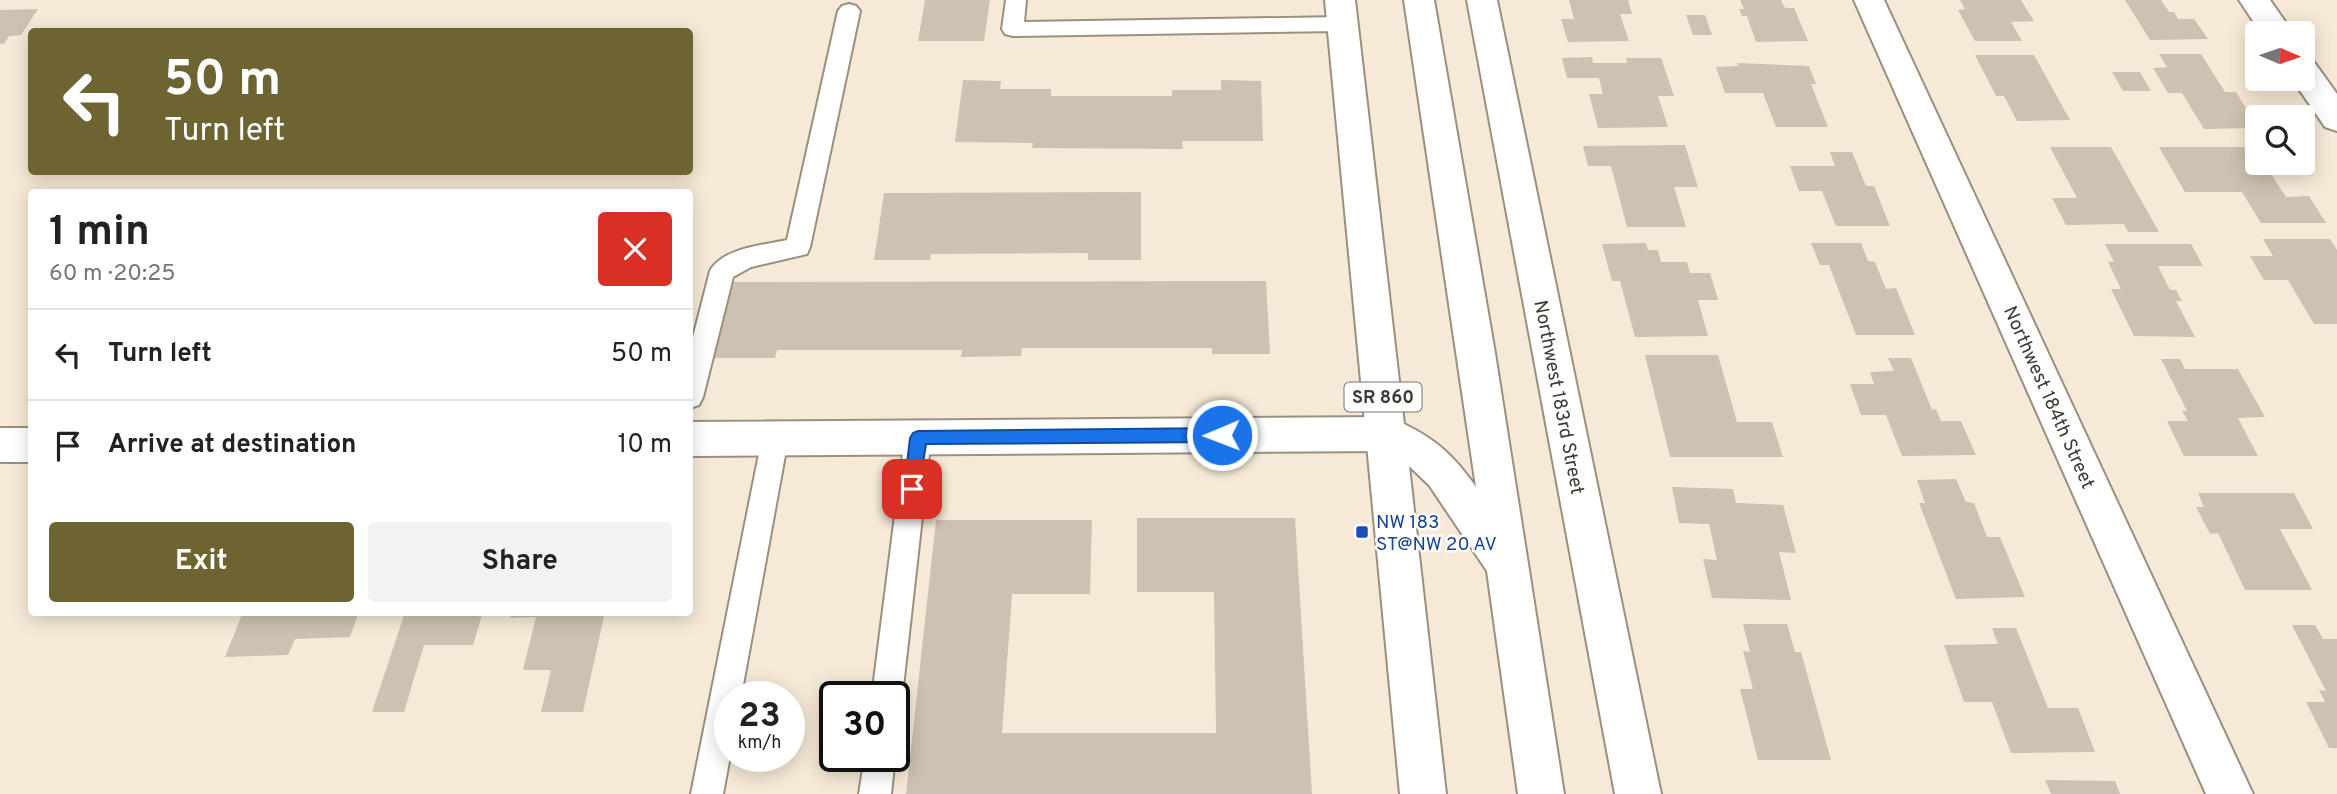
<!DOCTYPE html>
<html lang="en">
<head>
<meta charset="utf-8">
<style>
	:root { --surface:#fff; --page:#f2f2f2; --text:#222; --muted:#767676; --line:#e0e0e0; --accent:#6e6431 }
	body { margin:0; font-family:Overpass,sans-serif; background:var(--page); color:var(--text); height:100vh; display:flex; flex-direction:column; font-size:26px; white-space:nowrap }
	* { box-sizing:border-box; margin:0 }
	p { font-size:23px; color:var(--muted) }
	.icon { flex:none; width:38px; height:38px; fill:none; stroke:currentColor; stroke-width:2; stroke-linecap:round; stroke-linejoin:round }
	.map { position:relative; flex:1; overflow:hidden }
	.drawer { position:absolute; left:28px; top:189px; width:665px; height:427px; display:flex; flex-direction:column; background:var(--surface); border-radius:7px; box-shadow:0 4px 18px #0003 }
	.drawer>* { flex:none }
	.top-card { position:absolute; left:28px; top:28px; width:665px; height:147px; border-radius:7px; box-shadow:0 4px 18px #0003; background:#6e6431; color:#fff; overflow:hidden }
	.needle { width:46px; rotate:92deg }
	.buttons { position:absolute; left:2245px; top:21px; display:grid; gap:14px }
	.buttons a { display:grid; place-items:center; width:70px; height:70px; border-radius:7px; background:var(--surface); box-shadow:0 4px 18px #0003; font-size:35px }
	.speed { position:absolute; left:714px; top:681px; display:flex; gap:14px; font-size:35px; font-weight:700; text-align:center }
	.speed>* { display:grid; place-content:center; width:91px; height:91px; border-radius:50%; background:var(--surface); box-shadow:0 4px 18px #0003; line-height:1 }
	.speed small { font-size:18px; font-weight:400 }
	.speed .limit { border:4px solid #111; border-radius:10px; background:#fff; color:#111 }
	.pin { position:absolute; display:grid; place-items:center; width:60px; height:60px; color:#fff; margin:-30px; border-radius:14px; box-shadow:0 4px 10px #0006 }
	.me { position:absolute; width:77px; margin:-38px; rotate:269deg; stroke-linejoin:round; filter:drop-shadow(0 0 5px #0008) }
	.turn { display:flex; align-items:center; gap:24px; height:147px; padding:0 21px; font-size:32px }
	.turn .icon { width:91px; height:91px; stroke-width:2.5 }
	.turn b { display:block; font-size:49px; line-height:60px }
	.round { display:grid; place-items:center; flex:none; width:74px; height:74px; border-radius:7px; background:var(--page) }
	.summary { display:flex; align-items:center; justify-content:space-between; height:119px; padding:0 21px }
	h1 { font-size:42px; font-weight:700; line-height:52px }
	.primary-button { display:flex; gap:14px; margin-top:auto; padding:14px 21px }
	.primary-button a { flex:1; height:80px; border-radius:7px; background:var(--accent); color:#fff; font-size:28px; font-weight:700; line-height:80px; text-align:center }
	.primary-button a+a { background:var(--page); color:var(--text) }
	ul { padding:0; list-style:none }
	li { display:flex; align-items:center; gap:21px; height:91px; padding:0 21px; border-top:2px solid var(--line) }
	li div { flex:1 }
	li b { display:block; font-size:26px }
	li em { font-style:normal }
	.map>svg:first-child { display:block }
	.building { fill:#cec1b1 }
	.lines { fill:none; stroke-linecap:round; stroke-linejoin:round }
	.service-casing { stroke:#9c8f7f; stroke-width:4 }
	.minor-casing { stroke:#9c8f7f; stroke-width:4 }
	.primary-casing { stroke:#9c8f7f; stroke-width:4 }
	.service { fill:#fff; fill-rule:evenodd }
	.minor { fill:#fff; fill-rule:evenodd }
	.primary { fill:#fff; fill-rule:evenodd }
	.route { fill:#1a73e8; stroke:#114b97; stroke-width:2 }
	.transit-dot { fill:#1a4fb4; stroke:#fff; stroke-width:2.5 }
	.labels { text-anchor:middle; stroke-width:5; stroke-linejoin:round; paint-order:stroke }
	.shield { fill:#fff; stroke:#787470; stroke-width:2 }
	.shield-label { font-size:18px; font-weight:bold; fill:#3e3932 }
	.street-label { font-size:19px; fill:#3e3932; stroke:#fff }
	.transit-label { font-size:19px; fill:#164399; stroke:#fff; text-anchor:start }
</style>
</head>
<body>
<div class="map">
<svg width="2337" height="794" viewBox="0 0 2337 794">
	<rect width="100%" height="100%" fill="#f6e9d7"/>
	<!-- building -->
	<path class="building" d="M925,0H990L984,41H918Z
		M1569,0H1628L1632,14H1620L1629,41L1568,42L1561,19H1574Z
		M1740,0H1781L1785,8H1794L1808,41L1756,42L1747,16H1742L1739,9H1744Z
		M1960,0H2021L2034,21L2011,22L2022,41H1975L1958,10L1965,9Z
		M2125,0H2161L2169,12H2174L2178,19H2194L2208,39L2150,40Z
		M38,9L21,35L9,36L4,44H0V10Z
		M1686,15H1705L1712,35H1693Z
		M2159,54H2201L2225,92H2236L2258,128L2204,129L2182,93H2168L2153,68L2167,67Z
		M1975,55H2034L2070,120L2017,121L2004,96H1996Z
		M1592,57L1593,63H1627L1626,58H1661L1674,96H1658L1668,127L1598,128L1589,94H1603L1599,78H1567L1562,58Z
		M1737,63L1809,66L1816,84H1811L1828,127H1776L1763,93H1725L1716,67L1738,66Z
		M2112,72H2140L2151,91H2123Z
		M963,80L1001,81L1000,89H1051V96H1172V90H1221V80L1261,81L1263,141H1182L1183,149L1032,148L1033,143L955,142Z
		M1685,145L1698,187H1674L1686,227H1627L1611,166H1588L1583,146Z
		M2050,147H2111L2159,232H2128L2124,224L2066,225L2052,198H2077Z
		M2159,147H2254L2258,152V163H2264L2286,197L2309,196L2326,223H2261L2242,192H2185Z
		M1830,152H1852L1866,186H1874L1890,226H1836L1822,191H1799L1790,166H1835Z
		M1141,192V260H1088V253L931,254L930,260H874L884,193Z
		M2263,239H2330L2337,250V324H2314L2288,280H2264L2250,256H2273Z
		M1646,243L1648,250H1658L1661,262H1687L1690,273H1710L1718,300H1698L1708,336L1635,337L1620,281H1612L1602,244Z
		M1811,243H1861L1868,261L1875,262L1886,289L1896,288L1915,335H1856L1829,265H1820Z
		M2105,244H2191L2203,266H2158L2170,290H2176L2182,301H2176L2195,337L2134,336L2111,289H2121L2108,262H2114Z
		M1266,281L1270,354H1212V348H1022L1021,356L961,357L962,350H777L775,358H714L732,282Z
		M1645,355H1718L1737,422H1772L1783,457H1670Z
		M1888,358H1911L1932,410L1936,409L1941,421H1961L1976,455L1902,456L1886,415H1861L1850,384H1874L1870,372L1894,371Z
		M2161,359H2180L2185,369H2238L2265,417L2238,418L2258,456H2184L2167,421H2188L2182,411H2187Z
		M1956,479L1966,502L1974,503L1987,537H2000L2025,597L1956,599L1919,503H1925L1917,480Z
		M1672,487L1733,489L1736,503L1783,505L1796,553L1779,552L1791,600L1712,598L1703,559L1717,560L1709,524L1679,523Z
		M2198,493H2294L2313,529H2280L2312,590H2245L2218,533L2210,534L2196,507H2204Z
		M1137,518H1295L1312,794H906L936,520H1092L1090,594H1012L1002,733H1216L1214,592H1137Z
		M243,612H359L350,637L295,639L288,655L225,657Z
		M405,612H483L473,645H424L404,712H372Z
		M512,612H605L583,712H541L551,670H523L536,617L510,618Z
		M1743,624H1787L1795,652H1801L1831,760H1758L1740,689H1753L1743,651L1750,652Z
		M2292,625H2315L2323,639H2337V748H2329L2306,702H2325L2319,690L2326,691Z
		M1992,628H2016L2048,708H2078L2095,752L2011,753L1992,702H1964L1944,645L1998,644Z
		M2045,780L2115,781L2120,794H2051Z"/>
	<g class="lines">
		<!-- service casing -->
		<g class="service-casing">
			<path id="service" d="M1006,0H1026L1024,22L1342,17L1350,19L1353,24L1350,29L1342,31L1013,36L1005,34L1002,29Z
				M849,4L856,6L860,11L810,247L807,254L751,267L733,277L703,397L699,405L690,408V349L710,271C722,248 765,245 787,240L838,11L842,6Z
				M918,426L927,429L931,437L902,696L894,708V696H872L905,437L909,429Z
				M775,428L784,431L788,439L741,696H730V756L723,794H691L762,439L766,431Z
				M894,753L895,756L891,794H859L865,756H894Z"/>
		</g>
		<!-- minor casing -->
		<g class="minor-casing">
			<path id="minor" d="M1467,0H1497L1661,794H1615Z
				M1854,0H1884L2253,794H2206Z
				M2239,0H2270L2293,33H2261Z
				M2303,59L2314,62L2337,94V131L2325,127L2292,79H2303Z
				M1387,417L1401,422L1407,434L1401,446L1387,451L690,456V422Z
				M0,428H32V462H0Z"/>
		</g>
		<!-- primary casing -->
		<g class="primary-casing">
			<path id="primary" d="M1325,0H1355L1404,424C1437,440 1454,456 1476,487L1404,0H1434L1495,353L1564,794H1518L1487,571L1429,485L1409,466L1446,794H1400Z"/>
		</g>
		<!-- service -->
		<use href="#service" class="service"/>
		<!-- minor -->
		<use href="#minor" class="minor"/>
		<!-- primary -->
		<use href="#primary" class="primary"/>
	</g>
	<!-- route -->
	<path class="route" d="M1222,428L1228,430L1230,435L1228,440L1222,442L926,444L918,494L912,497L906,494L904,489L910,438L913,433L918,431Z"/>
	<!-- markers -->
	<rect class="transit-dot" x="1355" y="525" width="14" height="14" rx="3.5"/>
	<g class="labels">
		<!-- shield labels -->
		<rect class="shield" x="1344.5" y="382.5" width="77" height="29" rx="5"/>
		<g class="shield-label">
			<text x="1383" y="403">SR 860</text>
		</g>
		<!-- street labels -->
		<g class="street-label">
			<text transform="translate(1560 397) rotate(79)" y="7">Northwest 183rd Street</text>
			<text transform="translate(2050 397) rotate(66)" y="7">Northwest 184th Street</text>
		</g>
		<!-- transit labels -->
		<g class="transit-label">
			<text x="1376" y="528">NW 183<tspan x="1376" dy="22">ST@NW 20 AV</tspan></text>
		</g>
	</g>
</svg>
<div class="buttons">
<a><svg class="needle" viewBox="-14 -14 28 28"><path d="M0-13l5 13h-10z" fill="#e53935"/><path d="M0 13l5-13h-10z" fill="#767676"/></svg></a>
<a><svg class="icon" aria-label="search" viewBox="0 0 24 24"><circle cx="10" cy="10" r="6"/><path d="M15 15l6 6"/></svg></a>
</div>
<div class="speed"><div>23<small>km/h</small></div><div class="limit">30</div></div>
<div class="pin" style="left:912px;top:489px;background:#d93025"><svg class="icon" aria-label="arrive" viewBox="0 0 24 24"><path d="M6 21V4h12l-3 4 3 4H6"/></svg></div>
<svg class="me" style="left:1222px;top:435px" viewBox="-20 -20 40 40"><circle r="17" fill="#1a73e8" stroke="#fff" stroke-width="3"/><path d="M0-11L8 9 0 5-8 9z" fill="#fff"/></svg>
<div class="top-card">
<div class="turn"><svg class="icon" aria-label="left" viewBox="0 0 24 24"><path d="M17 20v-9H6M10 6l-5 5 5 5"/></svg><div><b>50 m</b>Turn left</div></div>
</div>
<section class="drawer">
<div class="summary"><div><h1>1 min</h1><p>60 m · 20:25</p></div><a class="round" style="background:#d93025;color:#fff"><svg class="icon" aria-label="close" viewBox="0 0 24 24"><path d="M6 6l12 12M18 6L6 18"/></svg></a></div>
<ul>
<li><svg class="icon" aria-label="left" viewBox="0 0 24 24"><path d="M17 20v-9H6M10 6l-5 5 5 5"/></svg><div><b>Turn left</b></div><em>50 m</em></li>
<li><svg class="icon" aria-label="arrive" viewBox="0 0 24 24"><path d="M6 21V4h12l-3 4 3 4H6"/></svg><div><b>Arrive at destination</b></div><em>10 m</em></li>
</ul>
<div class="primary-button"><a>Exit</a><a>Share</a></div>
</section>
</div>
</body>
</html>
